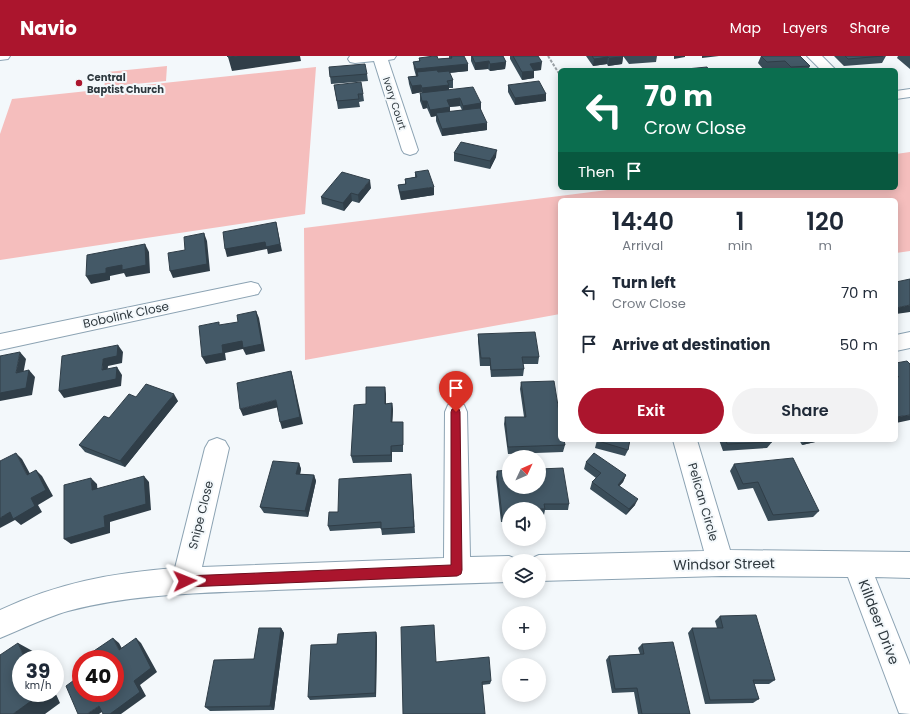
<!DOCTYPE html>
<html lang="en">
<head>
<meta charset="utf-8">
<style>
	:root { --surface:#fff; --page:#f2f2f3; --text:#1f2937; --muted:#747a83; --accent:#ab152d }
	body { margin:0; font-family:Poppins,sans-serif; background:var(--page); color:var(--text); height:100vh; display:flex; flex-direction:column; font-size:15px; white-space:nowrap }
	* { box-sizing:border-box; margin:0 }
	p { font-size:13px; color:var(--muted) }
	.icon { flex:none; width:22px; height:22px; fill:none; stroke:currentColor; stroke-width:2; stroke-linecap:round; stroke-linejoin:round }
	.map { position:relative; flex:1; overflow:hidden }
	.details { position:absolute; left:558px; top:142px; width:340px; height:244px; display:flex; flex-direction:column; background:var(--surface); border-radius:6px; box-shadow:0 2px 10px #0003 }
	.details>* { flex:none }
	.guide { position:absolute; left:558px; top:12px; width:340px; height:122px; border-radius:6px; box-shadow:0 2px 10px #0003; background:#0b6e4f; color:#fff; overflow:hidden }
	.needle { width:26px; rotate:46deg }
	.tools { position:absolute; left:502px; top:394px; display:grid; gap:8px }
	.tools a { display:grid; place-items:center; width:44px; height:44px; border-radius:50%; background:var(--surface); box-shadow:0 2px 10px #0003; font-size:20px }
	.speed { position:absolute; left:12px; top:594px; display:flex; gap:8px; font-size:20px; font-weight:700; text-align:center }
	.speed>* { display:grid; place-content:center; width:52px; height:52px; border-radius:50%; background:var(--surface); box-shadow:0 2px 10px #0003; line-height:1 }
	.speed small { font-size:10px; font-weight:400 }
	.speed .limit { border:6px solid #d22; background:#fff; color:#111 }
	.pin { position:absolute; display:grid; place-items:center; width:34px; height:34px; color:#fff; margin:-41px -17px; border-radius:50% 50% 50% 0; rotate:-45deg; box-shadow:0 0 4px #0007 }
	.pin .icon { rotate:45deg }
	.me { position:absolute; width:44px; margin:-22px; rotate:88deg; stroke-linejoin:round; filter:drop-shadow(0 0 3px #0008) }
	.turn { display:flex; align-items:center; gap:14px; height:84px; padding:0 20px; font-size:18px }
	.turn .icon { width:52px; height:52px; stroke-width:2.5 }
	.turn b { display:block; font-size:28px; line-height:34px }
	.then { display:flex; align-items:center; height:38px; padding:0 20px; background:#0003; gap:8px; font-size:15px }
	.eta { display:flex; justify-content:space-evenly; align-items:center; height:68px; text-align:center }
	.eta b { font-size:24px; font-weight:600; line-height:28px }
	.primary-button { display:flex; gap:8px; margin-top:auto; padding:8px 20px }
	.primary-button a { flex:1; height:46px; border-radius:24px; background:var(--accent); color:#fff; font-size:16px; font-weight:600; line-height:46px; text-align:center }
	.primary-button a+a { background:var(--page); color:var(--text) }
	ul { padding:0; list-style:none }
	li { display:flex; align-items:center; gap:12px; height:52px; padding:0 20px }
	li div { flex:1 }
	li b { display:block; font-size:15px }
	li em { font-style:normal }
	header { display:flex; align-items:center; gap:24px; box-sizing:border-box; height:56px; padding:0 20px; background:var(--accent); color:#fff }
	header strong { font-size:19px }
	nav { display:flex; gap:22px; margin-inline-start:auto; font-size:14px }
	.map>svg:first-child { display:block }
	.green { fill:#f5bebd }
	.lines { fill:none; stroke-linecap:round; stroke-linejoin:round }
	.minor-casing { stroke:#8ca3b3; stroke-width:2 }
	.path { stroke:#9aa1a6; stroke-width:2; stroke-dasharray:3 1.5; stroke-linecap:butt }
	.minor { fill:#fff; fill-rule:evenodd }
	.wall { fill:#3a4d59; fill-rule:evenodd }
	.shaded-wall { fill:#303e48 }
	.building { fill:#445967; stroke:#303e48 }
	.route { fill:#ab152d; stroke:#6f0e1d }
	.poi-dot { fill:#ab152d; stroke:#f3f8fb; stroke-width:1.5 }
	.labels { text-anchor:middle; stroke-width:4; stroke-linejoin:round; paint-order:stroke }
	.far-poi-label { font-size:10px; font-weight:bold; fill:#2e383e; stroke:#f3f8fb; text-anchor:start }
	.far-street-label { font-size:10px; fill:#2e383e; stroke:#f3f8fb }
	.street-label { font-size:12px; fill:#2e383e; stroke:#f3f8fb }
	.near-street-label { font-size:14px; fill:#2e383e; stroke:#f3f8fb }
</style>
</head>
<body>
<header>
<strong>Navio</strong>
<nav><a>Map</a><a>Layers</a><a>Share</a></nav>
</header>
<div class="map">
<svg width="910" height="658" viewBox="0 0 910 658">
	<rect width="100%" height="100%" fill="#f3f8fb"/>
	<!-- green -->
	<path class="green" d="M167,10L166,25L104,31L107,16Z
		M316,11L305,158L0,204V78L12,43Z
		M910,96V195L896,197V144H560V258L305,304L304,172L623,132H896V98Z"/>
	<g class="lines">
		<!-- minor casing -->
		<g class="minor-casing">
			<path id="minor" d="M0,0H10L8,3L0,4Z
				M350,0H396L394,3L388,4L418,94L416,97L410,99L404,97L402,94L374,5L355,7L350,6L348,3Z
				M807,0H822L836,14H821Z
				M910,33V41L896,43V35Z
				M251,226L258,228L261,233L258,238L0,294V278Z
				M910,276V292L896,295V279Z
				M456,347L464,349L467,356L470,501L509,500L518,504L519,505H509V526C431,528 353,531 275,534C206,537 135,537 68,555C44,562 22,573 0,582V554C58,527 111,517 175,512L205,392L209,385L217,382L225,385L229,392L202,511L444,502L445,356L448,349Z
				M673,384H697L730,494L910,496V522L875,521L910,609V658L899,657L848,521L721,520L539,525V505H529L530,503L539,499L704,495Z"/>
		</g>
		<!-- path -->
		<path class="path" d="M548,0L560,19"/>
		<!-- minor -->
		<use href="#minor" class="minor"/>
	</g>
	<!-- wall -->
	<path class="wall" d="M449,0H464L468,15L449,17L453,24V32H449V34L481,47V54L487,74L442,80L436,65V60L431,61L427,52L423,53L420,45V37H422V36L412,38L409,28L408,21L416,20L414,13L413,6L419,5V2L438,3L449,2ZM460,50L462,54L450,56V51Z
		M471,0H503L506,6L505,13L490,15L488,13L475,14L471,5Z
		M510,0H538L541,14L534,15V22L522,24L510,3Z
		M586,0H623V1L622,8L608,10L607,8L593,10Z
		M623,0H657L656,6L629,8Z
		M761,0H800L810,10L808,14H784L782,12L764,14L758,7Z
		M834,0H886L882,7L844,10Z
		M898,0H910V13L897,2Z
		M329,11L367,18L368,25L331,28Z
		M334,29L363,38L364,45L359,46L360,51L338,53Z
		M508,29L546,38V45L515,49L508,36Z
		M454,97L496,101L490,113L454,105Z
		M415,116L434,139L401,144L399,136L398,129L405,128V123L415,121Z
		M371,132L359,147L352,145L344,155L322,148L321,141Z
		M478,278L539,301L538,308H523L524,313L523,320L491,321L490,310H480L478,285Z
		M560,286V294L559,293Z
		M521,326L565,389L563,396L508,398L504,368L505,361H524L520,333Z
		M386,338V348L392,347L393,354L392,366H403V396H392V406L353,407L351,400L366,348Z
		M136,341L178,345L125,411L85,396L79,389L109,362Z
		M597,384H630L628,394L625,400L595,392Z
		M719,384H771L772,386L767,392L723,395Z
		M799,384H824L802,389Z
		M586,406L626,419L623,426L619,430L635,449L626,459L590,433L592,426L596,422L584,413Z
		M299,407L301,413L300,418L314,419L316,425L308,461L264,457L260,451Z
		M734,408L819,455L813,461L768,465L753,432L738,434L730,415Z
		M497,415L569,448L568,454H545L544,459H539V453H509V466H501L496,421Z
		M411,418L415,477L382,479L381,472L330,475L328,470L338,456Z
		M720,560L775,624L769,628H754L759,643L753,647L705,648L688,577L692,572H717L715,565Z
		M281,572L284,577L274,654L210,655L205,651L254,603Z
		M376,576L377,581L376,641L310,644L308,641L337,588Z
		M642,588L690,658H638L634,636L612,637L606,604L609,600L640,598L638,592Z
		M436,606L491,625L490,628L482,629Z"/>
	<!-- shaded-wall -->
	<path class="shaded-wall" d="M238,0H300L301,5L232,15L228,1Z
		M674,0H685V1L674,3Z
		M702,0H719L702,2Z
		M608,1L607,8L593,10L594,3Z
		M623,1L622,8L608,10L609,2Z
		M489,5L488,13L475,14V7Z
		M506,6L505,13L490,15V8Z
		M542,6L541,14L529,15L530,8Z
		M468,8V15L418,20L417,16V20H416V13Z
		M534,15V22L522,24V16Z
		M421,29L422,36L412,38V30Z
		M449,29V36L423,39L422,32Z
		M546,38V45L515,49V42Z
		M460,42V50L447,51V44Z
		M422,45H427V52L423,53Z
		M481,47V55L463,57V50Z
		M450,51V59L436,57V60L431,61L430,54Z
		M487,67V74L442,80V73Z
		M497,94L496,101L490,113V105Z
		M370,124L371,132L359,147L358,139Z
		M434,131V139L401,144L400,136Z
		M351,137L352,145L344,155L343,147Z
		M276,166L282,195L268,198L267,193L227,201L225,193Z
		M204,177L207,185L210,215L173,222L170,215Z
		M145,188L149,196L150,217L126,221L124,217L110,220V224L91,228L86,220L106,212Z
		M910,249V256L896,258V252Z
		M256,255L259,262L265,295L246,299L243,293L225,297L226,304L206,308L202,301Z
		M118,289L123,296L122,307L108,310L107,321L102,314L103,303Z
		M20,296L26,303L22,324L16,317Z
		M117,311L122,319L121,330L64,342L59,335Z
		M29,314L35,321L32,339L0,345V337Z
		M291,315L293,322L303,368L282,373L280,366Z
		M385,331L386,338V355L385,348Z
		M174,338L178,345L125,411L120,405Z
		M276,344L279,351L243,360L240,353Z
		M392,347L393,354L392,373L391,366Z
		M910,359V364L896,367V361Z
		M806,384H824L802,389Z
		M391,390L392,396V406L391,399Z
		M16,397L22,403L34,425L27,419Z
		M299,407L301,413L299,424L296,418Z
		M36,414L42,420L53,440L38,449L42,456L21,469L15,464L0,472V462L31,442Z
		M314,419L316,425L308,461L305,455Z
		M626,419L623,426L615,435L618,429Z
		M144,420L149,426L151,454L110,466V477L71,488L64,483L104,460Z
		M91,422L97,428L98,440L92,434Z
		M638,443L635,449L626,459L629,453Z
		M281,572L284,577L274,654L270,650Z
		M376,576L377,581L376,641L375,637Z
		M113,582L119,587L125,598L119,594Z
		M136,582L141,587L157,616L140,629L146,640L121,658H110L134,625Z
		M18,587L38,598L40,603H25Z
		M55,636L60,647L45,658H13L40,637H55Z
		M99,650L106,653L99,658H87Z"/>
	<!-- building -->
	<path class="building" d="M227,0H238L228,1Z
		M434,0H437L438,3L452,2L451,0H464L468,8L416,13L413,6L420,5L419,2Z
		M472,0H503L506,6L490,8L489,5L475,7Z
		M513,0H538L542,6L530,8L534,15L522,16Z
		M592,0H623V1L609,2L608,1L594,3Z
		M761,0H800L810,10L791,11L785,5L767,6Z
		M845,0H883L848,3Z
		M365,8L367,18L330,21L329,11Z
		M707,11L709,14H676Z
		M437,14L438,16L449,15L453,24L447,25L449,29L422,32L421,29L412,30L408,21L418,20L417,16Z
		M539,25L546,38L515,42L508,29Z
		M361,26L363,38H358L359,43L337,45L334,29Z
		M473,31L481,47L463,50L460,42L447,44L450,51L430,54L427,45H422L420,37Z
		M480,52L487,67L442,73L436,57Z
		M461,86L497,94L490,105L454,97Z
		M428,114L434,131L400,136L398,129L406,128L405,123L417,121L415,116Z
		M342,116L370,124L358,139L351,137L343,147L321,141Z
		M276,166L280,188L266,191L265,186L225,193L223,176Z
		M204,177L207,208L170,215L168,197L185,194L184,181Z
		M145,188L146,209L122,214V209L106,212V217L86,220L87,199Z
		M910,223V249L896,252V226Z
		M256,255L262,288L243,292L242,285L222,289L223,297L202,301L199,270L219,266V269L238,266L237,259Z
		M535,276L539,301H522L524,313L491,314L490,302H481L478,278Z
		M118,289L117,300L103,303L102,314L117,311L116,323L59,335L62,300Z
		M20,296L16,317L29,314L26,332L0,337V300Z
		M907,305L910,308V359L896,361V322L899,321L896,318V307Z
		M291,315L300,361L280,366L276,344L240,353L237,327Z
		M554,325L560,362V384H564L565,389L508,391L505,361H526L521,326Z
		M146,328L174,338L120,405L79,389L104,360L109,362L129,338L136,341Z
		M366,331H385V348L392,347L391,366H403V389L391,390V399L351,400L354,349L366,348Z
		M598,384H630L628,394L598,385Z
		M726,384H771L772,386L727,388Z
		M16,397L27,419L36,414L46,434L31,442L35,450L13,463L10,456L0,462V405Z
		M594,397L626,419L618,429L638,443L629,453L592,426L601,417L586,406Z
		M793,402L819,455L773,459L758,426L743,428L734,408Z
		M273,405L299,407L296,418L314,419L305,455L260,451Z
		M563,412L569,448H544L545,453H534V449H521V453H509V460H502L497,415L509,414V431H539V413Z
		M411,418L414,471L381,473V466L328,470L329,456H338L339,423Z
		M144,420L146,448L104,460L105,471L64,483V429L91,422L92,434Z
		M756,559L775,624H753L759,643L710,644L692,572H723L720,560Z
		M434,569L436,606L489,601L491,625L482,626L485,658H403L401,571Z
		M259,572H281L270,650L205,651L214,604L254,603Z
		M376,576L375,637L308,641L311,589L337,588L338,578Z
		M113,582L119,594L136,582L151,612L134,625L140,636L110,658H103L99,650L87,658H78L66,630L81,619V637H115V603H82Z
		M673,586L690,658H642L637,632L615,633L609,600L644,598L642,588Z
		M18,587L25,603H21V637H40L41,638L13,658H0V599Z
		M81,604V612L78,606Z"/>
	<!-- route -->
	<path class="route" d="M456,352L459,353L460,356L462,514L461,518L457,520L185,531L181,529L179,525L181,521L185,520L451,509V356L452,353Z"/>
	<!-- markers -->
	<circle class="poi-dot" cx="79" cy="27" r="4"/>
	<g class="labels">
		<!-- far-poi labels -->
		<g class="far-poi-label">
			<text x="87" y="25">Central<tspan x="87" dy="12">Baptist Church</tspan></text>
		</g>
		<!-- far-street labels -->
		<g class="far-street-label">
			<text transform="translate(395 47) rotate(72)" y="4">Ivory Court</text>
		</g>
		<!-- street labels -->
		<g class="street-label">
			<text transform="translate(126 259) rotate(-12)" y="4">Bobolink Close</text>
			<text transform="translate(703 446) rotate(74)" y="4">Pelican Circle</text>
			<text transform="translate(201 459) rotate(-76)" y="4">Snipe Close</text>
		</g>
		<!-- near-street labels -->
		<g class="near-street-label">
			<text transform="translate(724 508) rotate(-1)" y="5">Windsor Street</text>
			<text transform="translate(879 566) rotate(69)" y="5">Killdeer Drive</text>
		</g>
	</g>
</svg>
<div class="tools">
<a><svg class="needle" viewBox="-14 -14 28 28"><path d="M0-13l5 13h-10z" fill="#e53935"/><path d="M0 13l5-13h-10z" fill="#747a83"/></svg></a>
<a><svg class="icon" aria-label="sound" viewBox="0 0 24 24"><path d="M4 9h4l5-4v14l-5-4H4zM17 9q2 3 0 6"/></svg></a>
<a><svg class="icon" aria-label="layers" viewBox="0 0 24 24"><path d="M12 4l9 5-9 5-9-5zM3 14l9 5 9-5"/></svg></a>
<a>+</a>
<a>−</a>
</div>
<div class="speed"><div>39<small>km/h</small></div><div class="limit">40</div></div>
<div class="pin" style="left:456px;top:356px;background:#d93025"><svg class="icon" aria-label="arrive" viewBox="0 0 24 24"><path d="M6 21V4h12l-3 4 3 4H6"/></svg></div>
<svg class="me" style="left:185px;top:525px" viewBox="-20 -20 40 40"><path d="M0-17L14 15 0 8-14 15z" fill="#ab152d" stroke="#fff" stroke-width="4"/></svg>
<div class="guide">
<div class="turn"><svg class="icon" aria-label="left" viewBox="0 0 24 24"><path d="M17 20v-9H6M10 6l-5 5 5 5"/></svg><div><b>70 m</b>Crow Close</div></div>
<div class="then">Then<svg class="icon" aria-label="arrive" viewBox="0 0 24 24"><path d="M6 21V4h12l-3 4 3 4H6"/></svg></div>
</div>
<section class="details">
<div class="eta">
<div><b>14:40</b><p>Arrival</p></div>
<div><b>1</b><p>min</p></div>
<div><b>120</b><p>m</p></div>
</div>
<ul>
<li><svg class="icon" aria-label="left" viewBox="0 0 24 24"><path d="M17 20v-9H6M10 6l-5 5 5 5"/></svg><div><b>Turn left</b><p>Crow Close</p></div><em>70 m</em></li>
<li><svg class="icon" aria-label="arrive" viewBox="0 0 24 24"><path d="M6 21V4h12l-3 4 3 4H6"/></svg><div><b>Arrive at destination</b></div><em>50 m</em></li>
</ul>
<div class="primary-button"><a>Exit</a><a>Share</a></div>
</section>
</div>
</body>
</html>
